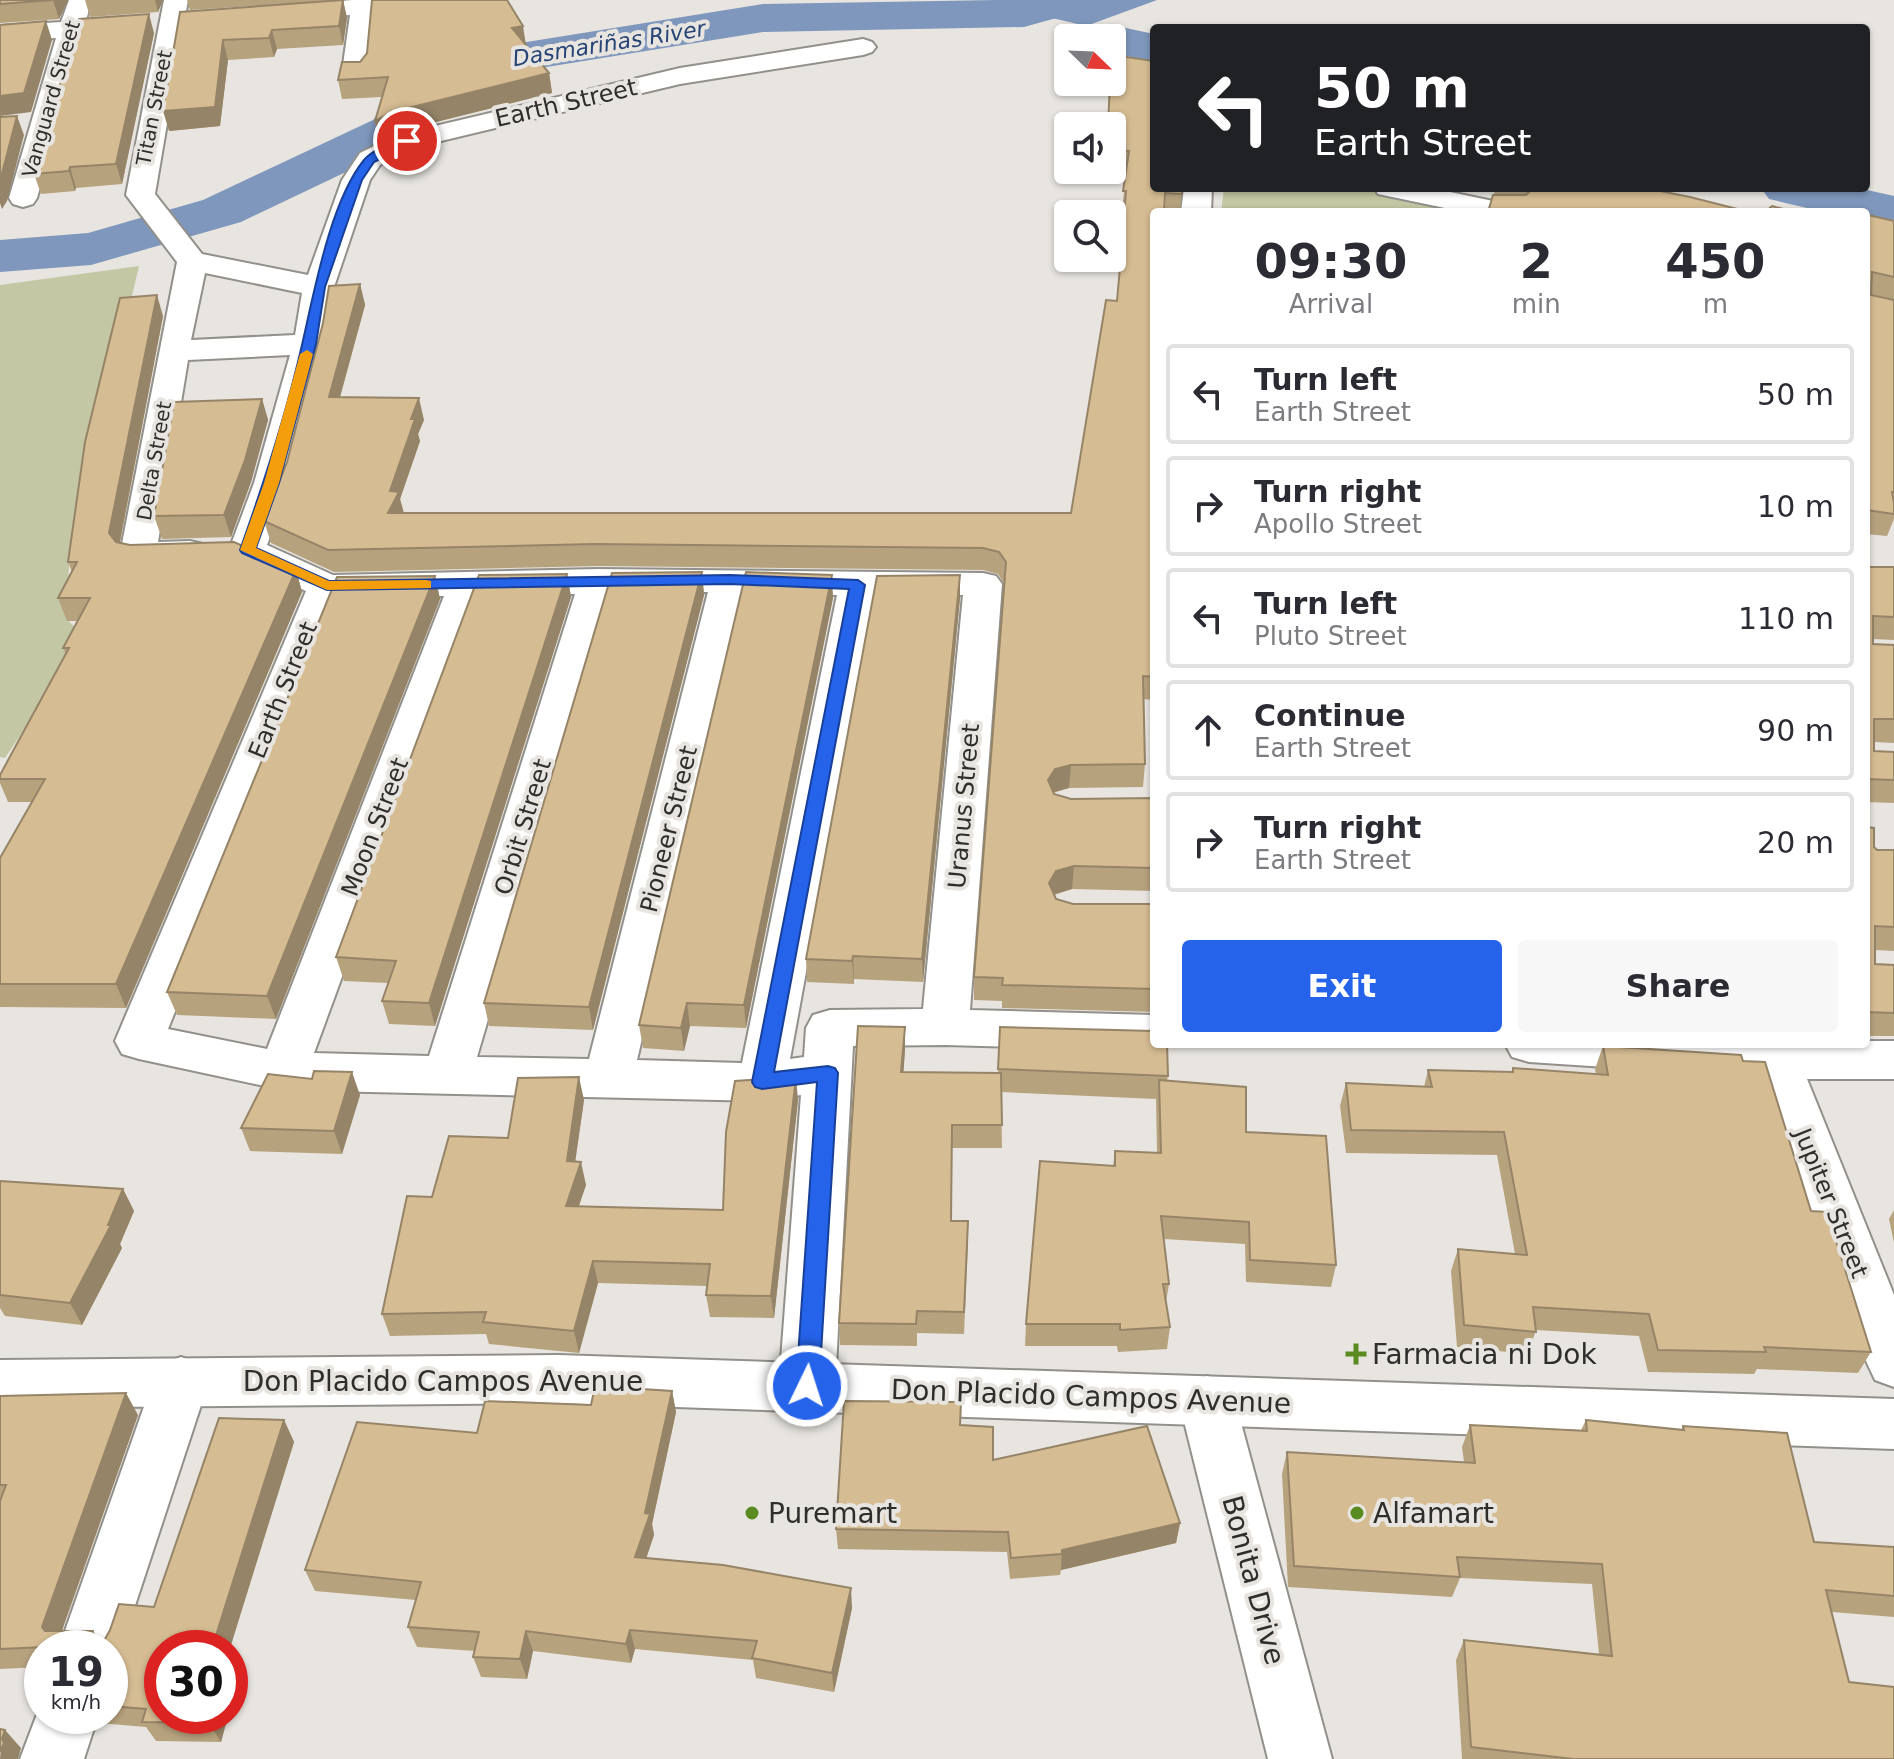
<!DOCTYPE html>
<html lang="en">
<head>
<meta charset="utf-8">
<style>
	:root { --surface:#fff; --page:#f7f7f7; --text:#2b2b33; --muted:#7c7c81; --line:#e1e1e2; --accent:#2563eb }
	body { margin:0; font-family:"DejaVu Sans",sans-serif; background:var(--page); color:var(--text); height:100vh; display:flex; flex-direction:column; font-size:30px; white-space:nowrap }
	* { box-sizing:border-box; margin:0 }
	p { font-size:26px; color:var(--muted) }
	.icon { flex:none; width:44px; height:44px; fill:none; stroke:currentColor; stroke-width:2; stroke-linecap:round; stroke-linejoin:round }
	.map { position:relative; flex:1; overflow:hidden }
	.side { position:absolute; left:1150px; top:208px; width:720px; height:840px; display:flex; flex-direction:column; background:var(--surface); border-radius:8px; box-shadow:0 2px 6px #0004 }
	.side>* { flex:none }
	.hud { position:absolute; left:1150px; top:24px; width:720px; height:168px; border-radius:8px; box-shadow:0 2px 6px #0004; background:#202124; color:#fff; overflow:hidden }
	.needle { width:52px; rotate:113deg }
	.fabs { position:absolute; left:1054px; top:24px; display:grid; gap:16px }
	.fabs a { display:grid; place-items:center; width:72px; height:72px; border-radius:8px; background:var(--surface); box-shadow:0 2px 6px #0004; font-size:40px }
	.speed { position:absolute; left:24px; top:1630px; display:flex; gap:16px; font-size:40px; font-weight:700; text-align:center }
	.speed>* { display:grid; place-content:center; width:104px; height:104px; border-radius:50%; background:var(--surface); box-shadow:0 2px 6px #0004; line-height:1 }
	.speed small { font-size:20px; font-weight:400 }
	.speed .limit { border:12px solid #d22; background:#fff; color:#111 }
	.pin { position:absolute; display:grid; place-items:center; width:68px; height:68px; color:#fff; margin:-34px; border:4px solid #fff; border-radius:50%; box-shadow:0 2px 8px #0007 }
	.me { position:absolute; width:88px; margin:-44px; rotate:4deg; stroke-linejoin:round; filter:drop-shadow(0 0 6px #0008) }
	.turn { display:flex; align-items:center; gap:28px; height:168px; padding:0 32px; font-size:36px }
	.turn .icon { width:104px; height:104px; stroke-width:2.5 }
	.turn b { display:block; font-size:56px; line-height:68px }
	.eta { display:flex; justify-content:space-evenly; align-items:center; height:136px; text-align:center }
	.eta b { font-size:48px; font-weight:700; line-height:56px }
	.button { display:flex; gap:16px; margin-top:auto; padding:16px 32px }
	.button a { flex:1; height:92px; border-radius:8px; background:var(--accent); color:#fff; font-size:32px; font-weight:700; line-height:92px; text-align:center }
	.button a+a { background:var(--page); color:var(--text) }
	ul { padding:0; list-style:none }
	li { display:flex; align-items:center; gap:24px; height:100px; margin:0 16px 12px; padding:0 16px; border:4px solid var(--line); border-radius:8px }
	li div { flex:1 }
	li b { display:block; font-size:30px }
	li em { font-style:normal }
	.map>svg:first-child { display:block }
	.green { fill:#c4c7a3 }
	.water { fill:#7f97bc }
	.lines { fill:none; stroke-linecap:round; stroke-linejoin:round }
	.river { fill:#7f97bc; fill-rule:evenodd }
	.minor-casing { stroke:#92908b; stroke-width:4 }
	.secondary-casing { stroke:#92908b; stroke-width:4 }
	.minor { fill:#fff; fill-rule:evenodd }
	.secondary { fill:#fff; fill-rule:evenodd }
	.wall { fill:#b7a27e }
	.shaded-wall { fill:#958467 }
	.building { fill:#d5bc93; stroke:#958467; stroke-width:2 }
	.route { fill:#2563eb; stroke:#184099; stroke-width:2 }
	.slow { fill:#f59e0b }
	.poi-dot { fill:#5a8b20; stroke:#e8e5e0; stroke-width:3 }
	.labels { text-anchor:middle; stroke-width:8; stroke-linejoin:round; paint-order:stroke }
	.far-street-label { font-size:20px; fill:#2f2e2c; stroke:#e8e5e0 }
	.far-water-label { font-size:22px; font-style:italic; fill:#264576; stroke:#e8e5e0 }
	.street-label { font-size:24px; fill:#2f2e2c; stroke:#e8e5e0 }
	.near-poi-label { font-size:28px; fill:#2f2e2c; stroke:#e8e5e0; text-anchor:start }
	.near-street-label { font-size:28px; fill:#2f2e2c; stroke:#e8e5e0 }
</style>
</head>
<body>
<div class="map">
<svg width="1894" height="1759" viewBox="0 0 1894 1759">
	<rect width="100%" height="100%" fill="#e8e5e0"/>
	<!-- green -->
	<path class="green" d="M1224,188H1369L1445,203V212H1221Z
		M139,266L69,566L66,619L86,637L5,758L0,757V285Z"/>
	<!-- water -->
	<path class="water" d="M1021,0H1157L1086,26L1005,7Z"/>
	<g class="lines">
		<!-- river -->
		<path class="river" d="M996,0H1095L1089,9L1024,27L763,32L503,74L454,89L409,142L241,222L91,265L0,272V240L88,233L203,200L373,120L420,69L496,47L763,4Z
			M1112,25L1154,34V62L1112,53V38H1090L1096,29Z
			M1761,188H1858L1894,196V228L1866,222V212H1824L1769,199Z"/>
		<!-- minor casing -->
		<g class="minor-casing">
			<path id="minor" d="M69,0H87L90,5L86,21L142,20L146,25L142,30L82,36L37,198L33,204L23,207L13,204L9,198L56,38L0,42V26L61,22Z
				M164,0H188L155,194L202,254L308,275L342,180L360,153L397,135L680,68L863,39L872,42L876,47L872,52L863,55L680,84L416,147L380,165L370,180L334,287L325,344L290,483L267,545L333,575L598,569L983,573L996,576L1002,584L970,1010L1154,1015V1044H1172L1154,1051L945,1045L853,1046L835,1386L827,1403L807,1410L787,1403L779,1386L801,1095L762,1101L283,1090L139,1059L122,1054L115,1041L306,591L234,558L229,550L254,483L290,355L188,360L158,542L190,541L203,544L208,552L203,560C179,566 149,568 125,562L120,554L177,262L126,195ZM205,273L302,293L295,335L191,340ZM708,592L589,1059L477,1057L613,593ZM746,592L837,595L742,1063L637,1060ZM575,594L429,1056L314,1053L482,595ZM963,595L923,1009L830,1010L813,1015L806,1028L804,1057L790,1059L875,596ZM444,596L267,1049L168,1029L341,597Z
				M352,0H376L368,72L364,78H346L342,72L350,15L286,20L277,18L274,13L277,8L286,6Z
				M1184,188H1212L1211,212H1181Z
				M1374,188H1431L1517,206L1522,212H1464L1378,194Z
				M1866,1041H1894V1079H1807L1894,1295V1387L1875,1380L1867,1363L1758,1077L1529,1062L1512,1057L1505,1044H1866Z
				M181,1357L200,1364L209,1381L121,1648L110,1670V1648H59L153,1381L162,1364Z
				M1207,1376L1227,1383L1235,1401L1332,1759H1268L1179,1401L1187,1383Z
				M42,1701V1716H98L84,1759H20Z"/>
		</g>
		<!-- secondary casing -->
		<g class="secondary-casing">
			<path id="secondary" d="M558,1355L1894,1399V1449L558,1403L0,1408V1360Z"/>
		</g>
		<!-- minor -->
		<use href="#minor" class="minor"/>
		<!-- secondary -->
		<use href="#secondary" class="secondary"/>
	</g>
	<!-- wall -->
	<path class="wall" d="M0,0H68L59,19L0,23Z
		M85,0H163L158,12L90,17Z
		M187,0H345H343L347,18L343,45L277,49L274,57L228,60L220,126L169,131L180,12L300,3L190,10Z
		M154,33L122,184L76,188L75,191L41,194L34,174Z
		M525,44L549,73L552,93L396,132L379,141L375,121L382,97L342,99L338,80L360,62L367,53Z
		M1112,126L1182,188L1180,212H1154V700L1143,699L1145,764L1143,787L1069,788L1053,793L1154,846V891L1072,889L1054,895L1056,899L1073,904H1154V1012L1002,1008V1001L974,1000V977L1004,583L998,574L983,570L598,566L334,572L271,543L264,521L360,284L365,305L340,397L424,420L418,434L420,441L400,499L404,513H1071L1117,301L1124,211H1122L1126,171L1109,170H1112Z
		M1495,188H1645L1690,197L1494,195Z
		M1866,219L1894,221V519L1887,536L1866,534Z
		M163,316L120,543L296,570L302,592L126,1008L0,1007V858L32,802H8L0,783V775L66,654L63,648L78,621H67L58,598L72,572L68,562Z
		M262,399L268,420L251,482L231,537L162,539L154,516Z
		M1866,567H1894V640L1873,639V644L1894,645V743L1874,742V751L1894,752V803L1866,802Z
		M702,572L704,595L593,1030L489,1026L484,1003Z
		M567,574L571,597L435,1026L389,1024L382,1001L388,983L344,981L336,957Z
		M435,576L440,599L276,1019L177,1015L167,992Z
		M833,598L746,1028L690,1026L684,1051L643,1048L639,1025Z
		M960,598L923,982L854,979V984L807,982L806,959Z
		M1866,827L1874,847L1877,850H1894V951L1875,950V964L1894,965V1036H1866Z
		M905,1027V1050L903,1072L998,1073L1000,1027L1168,1076L1167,1081L1246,1132L1336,1265L1331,1287L1246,1282L1245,1244L1164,1239L1169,1284L1166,1302L1170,1327L1167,1349L1118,1352L1117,1346H1025L1026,1324L1113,1166L1115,1151L1157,1153L1156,1099L1001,1092L1002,1148H952L951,1221L968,1244L964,1334L917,1333V1346L840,1345L839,1323Z
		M1603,1046L1811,1211L1871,1352L1858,1373L1757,1369L1754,1374L1648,1372L1639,1336L1536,1330L1528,1354L1457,1347L1451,1271L1458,1249L1515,1254L1497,1155L1346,1153L1340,1106L1346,1083L1424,1087L1428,1070L1512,1072L1513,1068L1596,1074L1595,1069Z
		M312,1079L360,1095L342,1154L250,1151L241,1128Z
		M584,1100L575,1162L586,1185L579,1206L723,1210L798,1100L774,1318L710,1317L706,1295L707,1286L598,1283L579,1353L489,1344L486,1334L390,1336L382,1314L432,1197L508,1138Z
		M0,1181L123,1189L134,1211L120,1244L122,1248L82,1325L5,1316L0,1308Z
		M1894,1210V1243L1889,1219Z
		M672,1391L676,1412L652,1524L654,1535L646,1558L852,1608L834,1692L756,1678L753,1660L635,1649L631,1663L533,1651L527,1679L481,1677L473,1657L475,1651L417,1647L408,1627L416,1600L315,1591L305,1570L477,1433L591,1405Z
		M0,1396L138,1415L62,1631H93L102,1644L154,1607L284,1420L294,1442L230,1648H162L228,1716L221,1742L156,1741L146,1727L99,1723L94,1716H110V1648H42V1667L0,1669Z
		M1586,1420L1681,1430L1683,1426L1814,1542L1894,1547V1617L1832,1612L1849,1682L1894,1759H1462L1456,1660L1464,1640L1599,1654L1592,1584L1460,1578L1452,1597L1288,1587L1282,1474L1287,1452L1464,1462L1462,1447L1470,1425L1581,1430Z
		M960,1425L993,1460L1180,1523L1176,1543L1061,1570L1060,1575L1010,1579L1007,1552L838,1549L836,1529Z"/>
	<!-- shaded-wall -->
	<path class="shaded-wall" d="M53,0H68L59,19Z
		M155,0H163L158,12Z
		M343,0L347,18L343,45L339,26Z
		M149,14L154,33L122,184L116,164Z
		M46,21L52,40L31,112L0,116V96Z
		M523,26L526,45L512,28Z
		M272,30L277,49L274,57L269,38Z
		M223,40L228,60L220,126L169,131L163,111Z
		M549,73L552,93L396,132L379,141L375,121L392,112Z
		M17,116L24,135L7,201L2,209L0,203V181Z
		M70,167L76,188L75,191L69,171Z
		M360,284L365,305L334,419L329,397Z
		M157,295L163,316L117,556L109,533Z
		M419,398L424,420L418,434L420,441L400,499L404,514L388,513L390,491L411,419Z
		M262,399L268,420L251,482L231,537L224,515Z
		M296,570L302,592L126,1008L116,984Z
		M702,572L704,595L593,1030L589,1007Z
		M567,574L571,597L435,1026L429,1003Z
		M832,575L833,598L746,1028L744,1005Z
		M960,575V598L923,982L922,959Z
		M435,576L440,599L276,1019L267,996Z
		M1071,765L1069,788L1054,792L1046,803L1048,780L1055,769Z
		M1074,866L1072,889L1055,894L1047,907L1049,883L1056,871Z
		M853,956L854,979V984L852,961Z
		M687,1003L690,1026L684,1051L681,1028Z
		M905,1027V1050L902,1094L901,1072Z
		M352,1072L360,1095L342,1154L334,1131Z
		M579,1077L584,1100L572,1184L567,1161Z
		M796,1077L798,1100L774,1318L771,1296Z
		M581,1162L586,1185L571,1228L566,1206Z
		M123,1189L134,1211L120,1244L122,1248L82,1325L70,1303L108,1225Z
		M593,1261L598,1283L579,1353L574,1331Z
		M672,1391L676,1412L652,1524L654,1535L640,1577L635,1557Z
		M126,1393L138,1415L56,1647L42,1627Z
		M284,1420L294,1442L230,1648H212Z
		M1180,1523L1176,1543L1061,1570L1062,1550Z
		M851,1588L852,1608L834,1692L832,1673Z
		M630,1630L635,1649L631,1663L626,1644Z
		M93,1631L105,1648H93Z
		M526,1631L533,1651L527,1679L520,1659Z
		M211,1716H228L221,1742L209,1723Z
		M5,1730L21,1748L18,1759H0L2,1739Z"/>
	<!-- building -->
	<path class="building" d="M0,0H53L0,4Z
		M343,0L339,26L272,30L269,38L223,40L215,107L163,111L180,12Z
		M372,0H507L523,26L512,28L549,73L392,112L375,121L388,77L338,80L342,62H360L367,53Z
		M149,14L116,164L70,167L69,171L34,174L79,19Z
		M46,21L24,93L0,96V25Z
		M1112,55L1154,61V188H1182V194L1165,193L1164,212H1154V677L1143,676L1145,764L1071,765L1055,769L1048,780L1054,794L1071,799L1154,798L1153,846H1154V868L1074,866L1056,871L1049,883L1056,899L1073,904H1154V989L1002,985L1003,978L974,977L1006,562L999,552L983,548L595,544L328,550L264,521L287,462L323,323L329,286L360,284L329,397L419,398L411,419H415L390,491L399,492L388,513H1071L1106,300L1117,301L1120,267L1126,191H1123L1129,151L1112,150V126H1108L1110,82H1112Z
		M17,116L0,181V117Z
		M1526,188H1645L1690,197L1749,212H1488L1493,195H1526L1529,192Z
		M1772,206L1794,212H1765Z
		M1868,215L1894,221V277L1872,272L1871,295L1894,300V492H1892L1894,503V514L1866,510V219Z
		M157,295L109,533L116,542L130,545L234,542L296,570L116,984H0V858L45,779H0V775L69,648H63L90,598H58L77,562H68L85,442L120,298Z
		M262,399L245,460L224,515L154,516L174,402Z
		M1866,567H1894V617L1873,616V644L1894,645V719H1874V751L1894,752V780L1866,779Z
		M702,572L589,1007L484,1003L612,573Z
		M746,572L832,575L744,1005L687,1003L681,1028L639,1025Z
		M567,574L429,1003L382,1001L396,961L336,957L479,575Z
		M960,575L922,959L853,956L852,961L806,959L877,576Z
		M435,576L267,996L167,992L337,577Z
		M1866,827L1874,828V847L1877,850H1894V927L1875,926V964L1894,965V1013L1866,1012Z
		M858,1026L905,1027L901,1072L1001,1073L1002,1125H952L951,1221H968L964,1312L917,1311L916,1324L839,1323Z
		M1000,1027L1154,1031V1044H1167L1168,1076L998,1069Z
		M1603,1046L1741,1055L1743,1061L1765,1062L1811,1211L1827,1212L1871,1352L1764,1347L1766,1352L1658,1350L1649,1314L1533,1307L1536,1332L1464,1325L1458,1249L1527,1255L1504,1132L1351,1130L1346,1083L1432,1087L1428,1070L1513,1072V1068L1608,1075Z
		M314,1071L352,1072L334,1131L241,1128L268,1074L312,1079Z
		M579,1077L567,1161L581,1162L566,1206L723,1210L726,1132L735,1081L796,1077L771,1296L706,1295L710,1264L593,1261L574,1331L483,1322L486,1312L382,1314L407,1196L432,1197L449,1136L508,1138L518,1078Z
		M1159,1080L1246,1087V1132L1326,1136L1336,1265L1250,1260L1249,1222L1161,1216L1169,1284H1163L1170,1327L1120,1330V1324H1026L1040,1161L1115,1166V1151L1161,1153Z
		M0,1181L123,1189L108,1225H111L70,1303L0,1295Z
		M595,1386L672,1391L645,1513L650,1514L635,1557L723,1565L851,1588L832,1673L752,1658L757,1641L630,1630L626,1644L526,1631L520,1659L473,1657L479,1632L408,1627L421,1582L305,1570L357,1422L477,1433L485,1401L591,1405Z
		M126,1393L42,1627L45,1631H93V1648H88L89,1645L0,1649V1501L6,1485H0V1396Z
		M844,1401L961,1402L960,1425L993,1427V1460L1147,1426L1180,1523L1062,1550V1554L1011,1558L1008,1532L836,1529Z
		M219,1418L284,1420L212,1648H162V1716H211L209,1723L142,1722L146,1709L110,1706V1648H100L110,1630L119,1604L154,1607Z
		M1586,1420L1684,1430L1683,1426L1787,1433L1814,1542L1894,1547V1596L1826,1590L1849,1682L1894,1687V1759H1573L1471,1747L1464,1640L1612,1656L1602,1564L1457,1557L1460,1577L1294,1566L1287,1452L1475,1463L1470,1425L1587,1431Z
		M0,1729L5,1730L2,1739L4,1743L0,1752Z"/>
	<!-- route -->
	<path class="route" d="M407,138L412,141L411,143L374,162L362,180L325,287L316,344L301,400L279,483L256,548L329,581L730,575L858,580L865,585L774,1072L828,1066L835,1068L838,1073L819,1386L815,1393L807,1396L799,1393L796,1386L817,1082L762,1089L755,1087L752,1082L849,589L730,584L327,590L242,553L240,550C264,483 286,415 302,345C314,293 330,202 364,160C372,150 394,142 407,138Z"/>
	<!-- slow -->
	<path class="slow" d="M307,350L313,354L279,483L256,548L329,581L426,580L431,581V588L327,590L240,550L264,483L300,354Z"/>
	<!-- markers -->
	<g class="poi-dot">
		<path d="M1352 1342h8v8h8v8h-8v8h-8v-8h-8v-8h8z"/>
		<circle cx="752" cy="1513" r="8"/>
		<circle cx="1357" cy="1513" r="8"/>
	</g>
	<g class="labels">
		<!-- far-street labels -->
		<g class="far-street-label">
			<text transform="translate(51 99) rotate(-74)" y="7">Vanguard Street</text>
			<text transform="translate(154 108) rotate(-79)" y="7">Titan Street</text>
			<text transform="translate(154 461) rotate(-80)" y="7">Delta Street</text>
		</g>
		<!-- far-water labels -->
		<g class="far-water-label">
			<text transform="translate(609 43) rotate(-9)" y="8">Dasmariñas River</text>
		</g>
		<!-- street labels -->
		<g class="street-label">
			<text transform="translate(566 103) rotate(-13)" y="8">Earth Street</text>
			<text transform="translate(283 690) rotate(-68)" y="8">Earth Street</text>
			<text transform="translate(964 806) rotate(-85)" y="8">Uranus Street</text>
			<text transform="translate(375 827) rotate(-69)" y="8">Moon Street</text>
			<text transform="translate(523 827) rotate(-73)" y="8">Orbit Street</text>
			<text transform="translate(669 829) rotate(-76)" y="8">Pioneer Street</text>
			<text transform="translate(1831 1203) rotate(68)" y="8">Jupiter Street</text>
		</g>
		<!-- near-poi labels -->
		<g class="near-poi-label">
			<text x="1372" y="1364">Farmacia ni Dok</text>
			<text x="768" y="1523">Puremart</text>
			<text x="1373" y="1523">Alfamart</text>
		</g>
		<!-- near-street labels -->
		<g class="near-street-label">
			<text x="443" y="1391">Don Placido Campos Avenue</text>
			<text transform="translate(1091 1396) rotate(2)" y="10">Don Placido Campos Avenue</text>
			<text transform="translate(1254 1580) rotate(75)" y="10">Bonita Drive</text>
		</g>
	</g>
</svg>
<div class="fabs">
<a><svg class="needle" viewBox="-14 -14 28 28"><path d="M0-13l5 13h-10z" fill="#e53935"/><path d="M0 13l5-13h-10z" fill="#7c7c81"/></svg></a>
<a><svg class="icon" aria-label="sound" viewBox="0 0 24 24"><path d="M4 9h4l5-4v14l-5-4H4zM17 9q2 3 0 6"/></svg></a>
<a><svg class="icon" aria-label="search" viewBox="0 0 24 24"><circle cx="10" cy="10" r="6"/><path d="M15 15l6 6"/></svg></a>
</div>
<div class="speed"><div>19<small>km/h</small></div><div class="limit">30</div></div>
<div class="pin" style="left:407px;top:141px;background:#d93025"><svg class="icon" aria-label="arrive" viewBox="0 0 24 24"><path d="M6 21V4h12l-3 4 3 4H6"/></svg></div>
<svg class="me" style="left:807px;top:1386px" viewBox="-20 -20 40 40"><circle r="17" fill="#2563eb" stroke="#fff" stroke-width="3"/><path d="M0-11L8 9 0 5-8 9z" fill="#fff"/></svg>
<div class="hud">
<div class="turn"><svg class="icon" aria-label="left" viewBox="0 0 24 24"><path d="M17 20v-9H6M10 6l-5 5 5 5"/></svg><div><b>50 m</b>Earth Street</div></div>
</div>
<section class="side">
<div class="eta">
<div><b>09:30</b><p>Arrival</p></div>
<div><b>2</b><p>min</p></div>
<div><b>450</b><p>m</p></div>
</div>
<ul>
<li><svg class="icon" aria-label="left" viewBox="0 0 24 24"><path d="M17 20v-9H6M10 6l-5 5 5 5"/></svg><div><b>Turn left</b><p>Earth Street</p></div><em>50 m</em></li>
<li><svg class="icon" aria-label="right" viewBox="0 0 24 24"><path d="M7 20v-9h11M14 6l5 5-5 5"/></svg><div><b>Turn right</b><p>Apollo Street</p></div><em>10 m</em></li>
<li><svg class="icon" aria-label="left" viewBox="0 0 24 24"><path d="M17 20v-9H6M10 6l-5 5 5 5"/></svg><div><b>Turn left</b><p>Pluto Street</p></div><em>110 m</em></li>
<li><svg class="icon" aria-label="ahead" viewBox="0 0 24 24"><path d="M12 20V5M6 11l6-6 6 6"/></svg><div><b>Continue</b><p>Earth Street</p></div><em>90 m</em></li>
<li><svg class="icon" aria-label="right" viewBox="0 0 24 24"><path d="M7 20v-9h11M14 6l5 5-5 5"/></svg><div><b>Turn right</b><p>Earth Street</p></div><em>20 m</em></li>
</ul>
<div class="button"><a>Exit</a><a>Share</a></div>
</section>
</div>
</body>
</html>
